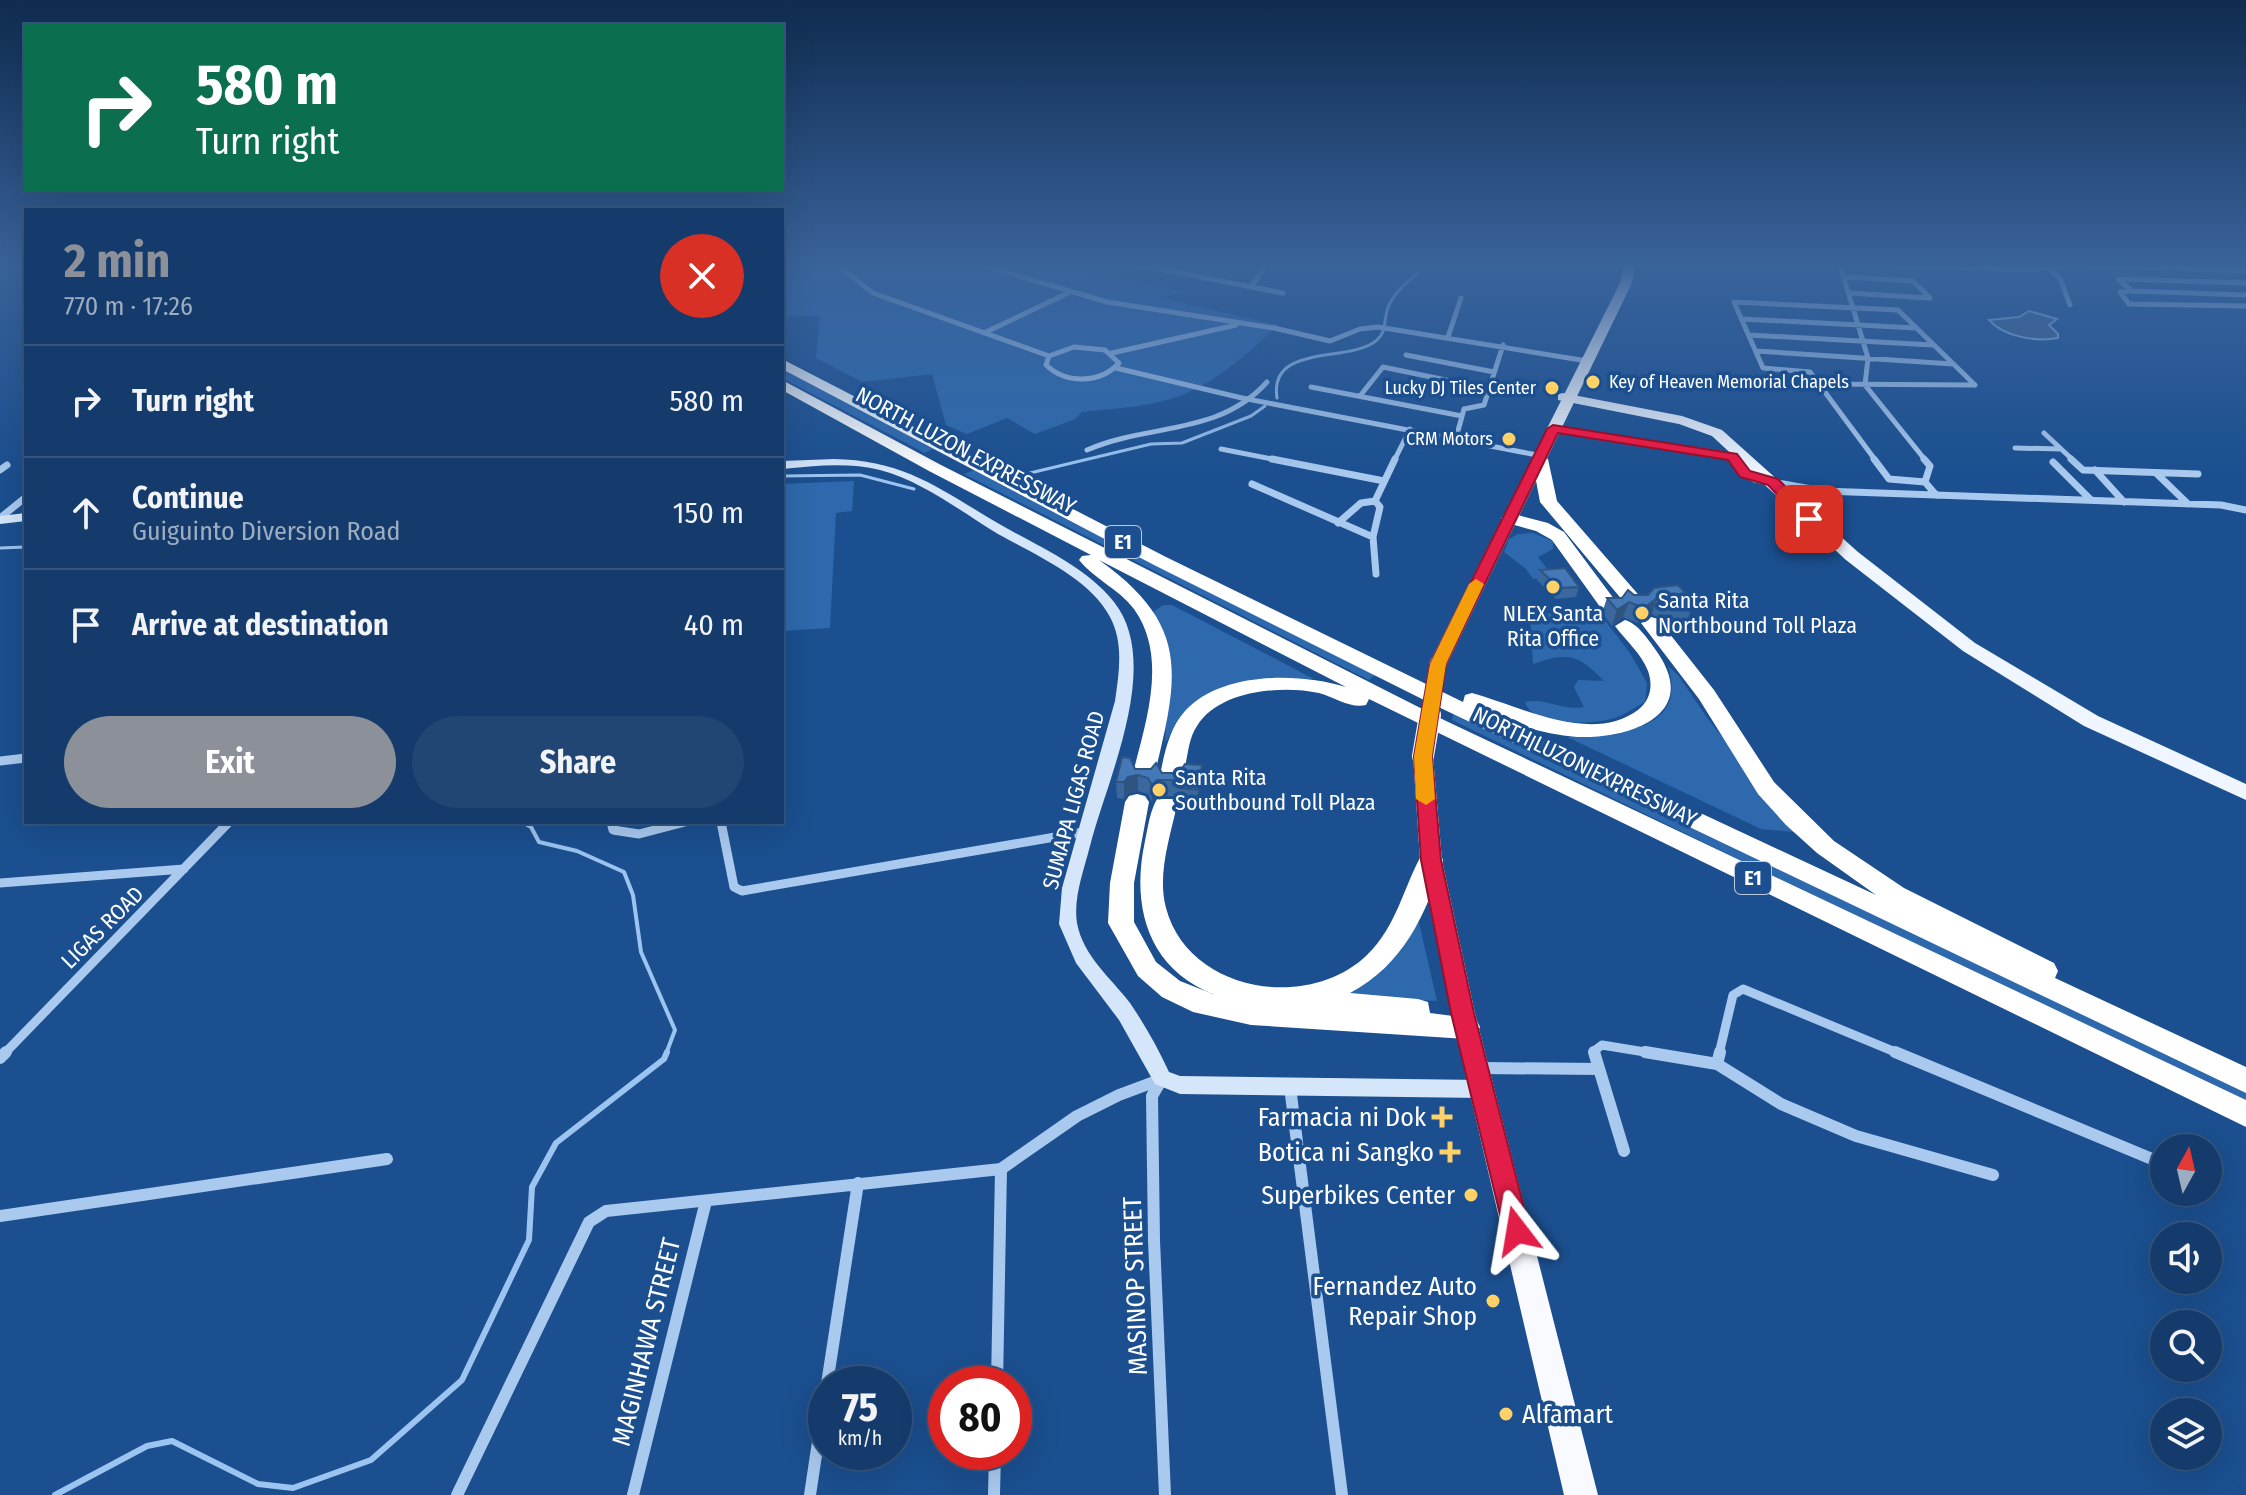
<!DOCTYPE html>
<html lang="en">
<head>
<meta charset="utf-8">
<style>
	:root { --surface:#143b6b; --page:#214673; --text:#f1f3f6; --muted:#9dadc1; --line:#33557e; --accent:#8c9099 }
	body { margin:0; font-family:"Fira Sans Condensed",sans-serif; background:var(--page); color:var(--text); height:100vh; display:flex; flex-direction:column; font-size:30px; white-space:nowrap }
	* { box-sizing:border-box; margin:0 }
	p { font-size:26px; color:var(--muted) }
	.icon { flex:none; width:44px; height:44px; fill:none; stroke:currentColor; stroke-width:2; stroke-linecap:round; stroke-linejoin:round }
	.map { position:relative; flex:1; overflow:hidden }
	.drawer { position:absolute; left:24px; top:208px; width:760px; height:616px; display:flex; flex-direction:column; background:var(--surface); border-radius:0px; box-shadow:0 8px 32px #0002,0 0 0 2px var(--line) }
	.drawer>* { flex:none }
	.banner { position:absolute; left:24px; top:24px; width:760px; height:168px; border-radius:0px; box-shadow:0 8px 32px #0002,0 0 0 2px var(--line); background:#0b6e4f; color:#fff; overflow:hidden }
	.needle { width:52px; rotate:8deg }
	.tools { position:absolute; left:2150px; top:1134px; display:grid; gap:16px }
	.tools a { display:grid; place-items:center; width:72px; height:72px; border-radius:50%; background:var(--surface); box-shadow:0 8px 32px #0002,0 0 0 2px var(--line); font-size:40px }
	.speed { position:absolute; left:808px; top:1366px; display:flex; gap:16px; font-size:40px; font-weight:700; text-align:center }
	.speed>* { display:grid; place-content:center; width:104px; height:104px; border-radius:50%; background:var(--surface); box-shadow:0 8px 32px #0002,0 0 0 2px var(--line); line-height:1 }
	.speed small { font-size:20px; font-weight:400 }
	.speed .limit { border:12px solid #d22; background:#fff; color:#111 }
	.pin { position:absolute; display:grid; place-items:center; width:68px; height:68px; color:#fff; margin:-34px; border-radius:16px; box-shadow:0 4px 12px #0006 }
	.me { position:absolute; width:88px; margin:-44px; rotate:346deg; stroke-linejoin:round; filter:drop-shadow(0 0 6px #0008) }
	.turn { display:flex; align-items:center; gap:28px; height:168px; padding:0 40px; font-size:36px }
	.turn .icon { width:104px; height:104px; stroke-width:2.5 }
	.turn b { display:block; font-size:56px; line-height:68px }
	.round { display:grid; place-items:center; flex:none; width:84px; height:84px; border-radius:42px; background:var(--page) }
	.headline { display:flex; align-items:center; justify-content:space-between; height:136px; padding:0 40px }
	h1 { font-size:48px; font-weight:700; line-height:60px; color:var(--accent) }
	.primary-button { display:flex; gap:16px; margin-top:auto; padding:16px 40px }
	.primary-button a { flex:1; height:92px; border-radius:48px; background:var(--accent); color:#fff; font-size:32px; font-weight:700; line-height:92px; text-align:center }
	.primary-button a+a { background:var(--page); color:var(--text) }
	ul { padding:0; list-style:none }
	li { display:flex; align-items:center; gap:24px; height:112px; padding:0 40px; border-top:2px solid var(--line) }
	li div { flex:1 }
	li b { display:block; font-size:30px }
	li em { font-style:normal }
	.map>svg:first-child { display:block }
	.green { fill:#2e69ad }
	.water { fill:#3c6290; stroke:#9cc4f0; stroke-width:2 }
	.lines { fill:none; stroke-linecap:round; stroke-linejoin:round }
	.stream-far2 { stroke:#9cc4f0; stroke-width:3 }
	.stream-far1 { stroke:#9cc4f0; stroke-width:4 }
	.stream { stroke:#9cc4f0; stroke-width:6 }
	.minor-far3 { stroke:#a9c9ee; stroke-width:5 }
	.minor-far2 { stroke:#a9c9ee; stroke-width:7 }
	.minor-far1 { stroke:#a9c9ee; stroke-width:9 }
	.minor { stroke:#a9c9ee; stroke-width:12 }
	.secondary { fill:#d6e6fa; fill-rule:evenodd }
	.primary { fill:#f0f6ff; fill-rule:evenodd }
	.trunk { fill:#f8faff; fill-rule:evenodd }
	.motorway { fill:#fff; fill-rule:evenodd }
	.trunk-bridge-far1 { stroke:#f8faff; stroke-width:17 }
	.trunk-bridge { stroke:#f8faff; stroke-width:22 }
	.wall { fill:#3a679d }
	.shaded-wall { fill:#305480 }
	.building { fill:#4478b7; stroke:#305480; stroke-width:2 }
	.route { fill:#e11d48; stroke:#92132f; stroke-width:2 }
	.slow { fill:#f59e0b }
	.poi-dot { fill:#ffd166; stroke:#1b4f8f; stroke-width:3 }
	.labels { text-anchor:middle; stroke-width:7; stroke-linejoin:round; paint-order:stroke }
	.far-poi-label { font-size:18px; fill:#fff; stroke:#1b4f8f; text-anchor:end }
	.shield { fill:#1b4f8f; stroke:#bbcadd; stroke-width:2 }
	.shield-label { font-size:20px; font-weight:bold; fill:#fff }
	.street-label { font-size:22px; fill:#fff; stroke:#1b4f8f }
	.poi-label { font-size:22px; fill:#fff; stroke:#1b4f8f; text-anchor:start }
	.near-poi-label { font-size:26px; fill:#fff; stroke:#1b4f8f; text-anchor:end }
	.near-street-label { font-size:26px; fill:#fff; stroke:#1b4f8f }
</style>
</head>
<body>
<div class="map">
<svg width="2246" height="1495" viewBox="0 0 2246 1495">
	<rect width="100%" height="100%" fill="#1b4f8f"/>
	<!-- green -->
	<path class="green" d="M782,265H1056L1185,292L1160,298L1279,325C1247,353 1215,385 1173,398C1145,408 1111,408 1082,412L1075,419L1035,434L1007,418L967,434L946,425L932,374L862,382L816,358L820,316L782,317Z
		M782,367L933,449L925,453L782,378Z
		M974,470L1375,675L1369,680L964,474Z
		M854,481L852,511L836,513L830,628L782,631V484Z
		M1533,533L1553,541V549L1538,557L1554,578L1533,579L1526,569L1504,552L1509,539L1518,534Z
		M1163,605H1172L1314,679H1278L1180,719L1165,743L1169,674L1152,613Z
		M1597,610L1630,653L1647,683L1645,702C1635,707 1622,717 1611,719C1590,725 1531,726 1525,702C1546,697 1562,711 1584,707L1574,687L1578,680L1604,681C1578,654 1568,652 1533,664L1530,615Z
		M1668,666L1678,675L1708,719L1794,828V832L1761,829L1567,737C1613,733 1689,734 1668,666Z
		M1454,711L2246,1083V1100L1746,863L1452,720Z
		M1417,914L1437,1001L1339,995Z"/>
	<!-- water -->
	<path class="water" d="M2029,311L2057,319L2049,325L2058,334V338C2036,342 2004,337 1989,320L2019,317Z"/>
	<g class="lines">
		<!-- stream-far2 -->
		<path class="stream-far2" d="M1277,398C1269,345 1343,362 1373,343C1389,333 1382,320 1389,305C1395,292 1407,282 1418,273L1406,265
			M1030,473L1151,444L1182,443L1251,416L1265,406
			M782,476L860,475L914,489
			M0,548L26,547"/>
		<!-- stream-far1 -->
		<path class="stream-far1" d="M522,822L531,827L539,842L577,851L624,872L633,895L641,952L675,1030L666,1054"/>
		<!-- stream -->
		<path class="stream" d="M55,1495L147,1446L172,1441L258,1484L293,1488L371,1460L462,1380L529,1240L532,1187L556,1143L664,1059L667,1052"/>
		<!-- minor-far3 -->
		<path class="minor-far3" d="M837,265L873,293L1049,356
			M982,265L1107,302L1274,328L1330,341L1360,329L1378,327L1587,361
			M1139,265L1283,293
			M1492,265H1551
			M1840,265L1868,358L1865,385L1926,461
			M1896,265L2029,270L2061,265
			M2084,265L2246,271
			M782,266L806,265
			M2047,267L2060,278L2070,305
			M1846,277L1913,281L1930,298
			M2118,279L2132,291L2120,292L2129,304L2246,306
			M2119,279L2246,283
			M1251,287L1266,265
			M2132,291L2246,295
			M1850,293L1929,298
			M1742,319L1916,328
			M984,333L1068,293
			M1749,335L1933,345
			M1448,337L1461,298
			M1074,347L1105,350L1119,363C1100,384 1066,384 1046,365L1049,356Z
			M1756,351L1953,364
			M1112,353L1236,325
			M1406,355L1494,372
			M1116,368L1242,398L1542,456
			M1820,384L1974,385
			M1311,387L1462,416
			M1360,396L1383,367L1489,389
			M1553,429L1720,453L1735,461
			M2044,433L2074,461
			M1456,438L1464,409L1484,405L1503,345
			M2015,448L2061,449
			M1221,449L1282,461
			M1087,450C1149,423 1219,436 1267,382
			M1394,461L1410,429
			M1876,461L1810,372L1763,368L1734,302L1898,310L1975,385"/>
		<!-- minor-far2 -->
		<path class="minor-far2" d="M1272,459L1384,481
			M1734,459L1745,474L1755,479L1823,491L2221,505L2246,510
			M1874,459L1889,479L1925,482
			M1924,459L1930,466L1925,482L1936,495
			M2071,459L2083,470L2198,474
			M2053,462L2091,500
			M0,470L7,465
			M2095,470L2124,502
			M2156,473L2188,504
			M1252,484L1373,537
			M0,518L26,497
			M1338,523L1361,503L1375,501
			M1376,574L1373,537L1380,507L1375,501L1395,459"/>
		<!-- minor-far1 -->
		<path class="minor-far1" d="M0,761L26,758
			M611,822L613,830L639,834L685,822
			M721,822L734,887L742,891L1084,832
			M0,883L184,869
			M4,1054L229,822
			M1595,1054L1594,1051L1602,1045L1657,1054
			M1719,1054L1733,995L1743,989L1900,1054"/>
		<!-- minor -->
		<path class="minor" d="M1594,1052L1624,1151
			M1645,1052L1717,1064L1720,1052
			M1895,1052L2164,1164
			M0,1058L6,1052
			M1717,1064L1781,1104L1856,1136L1993,1175
			M1481,1068L1599,1069
			M1162,1079L1152,1096L1154,1240L1165,1495
			M1290,1087L1342,1495
			M0,1216L387,1159
			M827,1384L858,1183
			M997,1384L1001,1169
			M457,1495L589,1222L606,1211L1001,1169L1077,1116L1119,1095L1162,1079
			M633,1495L706,1201
			M810,1495L826,1389
			M994,1495L995,1452"/>
		<!-- secondary -->
		<path class="secondary" d="M834,459C910,460 947,495 1010,530C1046,550 1088,569 1114,602C1163,664 1107,779 1090,846C1084,870 1073,898 1077,923C1083,956 1111,978 1130,1003C1145,1025 1158,1048 1169,1072L1180,1076L1482,1080L1489,1083L1492,1089L1489,1095L1482,1098L1180,1094L1155,1084L1119,1020L1076,963L1059,924L1062,888L1115,701C1119,673 1124,643 1110,617C1091,579 1034,554 998,534C960,511 924,482 880,470C848,462 814,466 782,469V461Z
			M26,513V521L0,524V516Z"/>
		<!-- primary -->
		<path class="primary" d="M1563,393L1682,416L1722,430L1858,552L1975,643L2098,716L2246,784V800L2084,726L1963,651L1846,560L1712,436L1679,424L1558,400V394Z"/>
		<!-- trunk -->
		<path class="trunk" d="M1624,265H1635L1632,283L1447,664L1445,668H1431L1429,664L1620,283Z
			M1423,749L1433,756L1442,860L1475,1013L1598,1495H1564L1451,1013L1420,860L1413,756Z"/>
		<!-- motorway -->
		<path class="motorway" d="M782,359L1166,557L1463,702L1465,695L1472,693C1520,706 1591,745 1638,710C1651,700 1653,685 1648,671C1641,653 1626,641 1615,626L1625,620C1637,623 1648,639 1655,649C1703,714 1631,739 1577,737C1548,735 1520,726 1493,716L1876,895L1817,853L1786,825L1758,794L1699,699L1641,623L1651,617L1658,619L1714,690L1774,782L1834,841L1904,888L2054,963L2058,971L2055,978L2246,1067V1093L1428,702L1154,565L782,369Z
			M782,380L941,465L1444,720L2246,1100V1127L1369,699L1366,705C1351,709 1334,697 1319,693C1282,685 1219,690 1197,726C1185,744 1189,768 1178,786H1162L1159,780C1164,756 1168,730 1185,711C1222,671 1299,673 1346,687L1099,560C1192,626 1178,677 1154,777L1151,782H1135L1132,777C1145,724 1169,658 1134,609C1119,589 1094,579 1079,560L1082,556L1091,555L929,471L782,390Z
			M1540,454L1548,459L1557,501L1643,600L1646,604L1643,608H1629L1540,502L1532,459Z
			M1510,513L1548,523L1564,532L1620,607L1617,611H1603L1552,540L1536,531L1504,522L1501,518Z
			M1137,794L1145,796L1149,802L1134,883V922L1156,962L1180,981L1213,994C1147,968 1131,905 1145,841C1148,827 1150,811 1157,799H1173L1177,805C1170,837 1157,875 1166,908C1188,992 1308,1012 1367,955C1397,926 1403,888 1422,854L1431,851L1440,854L1443,860C1426,915 1403,965 1350,993L1418,999L1428,1002L1430,1013L1476,1019L1480,1027L1476,1035L1466,1039L1251,1025L1193,1012L1162,997L1138,976L1108,923L1110,883L1125,802L1129,796Z"/>
		<!-- trunk-bridge-far1 -->
		<path class="trunk-bridge-far1" d="M1429,717L1438,664"/>
		<!-- trunk-bridge -->
		<path class="trunk-bridge" d="M1423,756L1430,715"/>
	</g>
	<!-- wall -->
	<path class="wall" d="M1540,570L1579,587L1576,597L1556,599L1537,580Z
		M1634,595L1694,603L1688,618L1663,621L1652,614L1638,623L1623,617L1612,626L1602,613L1607,598H1622Z
		M1202,765L1197,806L1180,805L1173,796H1157L1152,802L1148,794L1138,791L1128,793L1124,799L1117,798L1116,782L1135,769L1162,773H1179Z"/>
	<!-- shaded-wall -->
	<path class="shaded-wall" d="M1657,598L1652,614L1638,623L1644,608Z
		M1629,602L1623,617L1612,626L1617,610Z
		M1202,765L1201,782L1197,806L1198,790Z
		M1138,775V791L1128,793L1124,799V782L1128,777Z
		M1157,780V796L1152,802V785Z"/>
	<!-- building -->
	<path class="building" d="M1565,568L1579,587L1559,588L1540,570Z
		M1678,585L1694,603L1669,605L1657,598L1644,608L1629,602L1617,610L1607,598H1622L1628,590L1634,595H1648L1654,588Z
		M1122,757L1130,758L1135,769H1151L1156,763L1162,773H1179L1185,764L1202,765L1198,790L1180,788L1174,780H1157L1152,785L1148,778L1138,775L1128,777L1124,782H1116Z"/>
	<!-- sky -->
	<linearGradient id="sky" x2="0" y2="1"><stop stop-color="#0f2b4f"/><stop offset="0.56" stop-color="#39639b"/><stop offset="1" stop-color="#39639b" stop-opacity="0"/></linearGradient>
	<rect width="2246" height="474" fill="url(#sky)"/>
	<!-- route -->
	<path class="route" d="M1553,425L1737,454L1750,471L1778,479L1816,519L1809,523L1803,522L1768,485L1740,477L1728,460L1558,433L1446,664L1432,756L1441,860L1474,1013L1530,1231L1526,1240L1517,1244L1507,1240L1504,1231L1451,1013L1421,860L1414,756L1430,664L1547,429Z"/>
	<!-- slow -->
	<path class="slow" d="M1476,579L1484,584L1446,664L1432,756L1435,799L1426,805L1416,799L1414,756L1430,664L1469,584Z"/>
	<!-- markers -->
	<g class="poi-dot">
		<circle cx="1593" cy="382" r="8"/>
		<circle cx="1552" cy="388" r="8"/>
		<circle cx="1509" cy="439" r="8"/>
		<circle cx="1553" cy="587" r="8"/>
		<circle cx="1642" cy="613" r="8"/>
		<circle cx="1159" cy="790" r="8"/>
		<path d="M1438 1105h8v8h8v8h-8v8h-8v-8h-8v-8h8z"/>
		<path d="M1446 1140h8v8h8v8h-8v8h-8v-8h-8v-8h8z"/>
		<circle cx="1471" cy="1195" r="8"/>
		<circle cx="1493" cy="1301" r="8"/>
		<circle cx="1506" cy="1414" r="8"/>
	</g>
	<g class="labels">
		<!-- far-poi labels -->
		<g class="far-poi-label">
			<text x="1609" y="388" text-anchor="start">Key of Heaven Memorial Chapels</text>
			<text x="1536" y="394">Lucky DJ Tiles Center</text>
			<text x="1493" y="445">CRM Motors</text>
		</g>
		<!-- shield labels -->
		<g class="shield">
			<rect x="1105" y="526" width="36" height="32" rx="6"/>
			<rect x="1735" y="862" width="36" height="32" rx="6"/>
		</g>
		<g class="shield-label">
			<text x="1123" y="549">E1</text>
			<text x="1753" y="885">E1</text>
		</g>
		<!-- street labels -->
		<g class="street-label">
			<text transform="translate(966 450) rotate(28)" y="8">NORTH LUZON EXPRESSWAY</text>
			<text transform="translate(1585 766) rotate(26)" y="8">NORTH LUZON EXPRESSWAY</text>
			<text transform="translate(1073 800) rotate(-75)" y="8">SUMAPA LIGAS ROAD</text>
			<text transform="translate(102 927) rotate(-45)" y="8">LIGAS ROAD</text>
		</g>
		<!-- poi labels -->
		<g class="poi-label">
			<text x="1658" y="608">Santa Rita<tspan x="1658" dy="25">Northbound Toll Plaza</tspan></text>
			<text x="1553" y="621" text-anchor="middle">NLEX Santa<tspan x="1553" dy="25">Rita Office</tspan></text>
			<text x="1175" y="785">Santa Rita<tspan x="1175" dy="25">Southbound Toll Plaza</tspan></text>
		</g>
		<!-- near-poi labels -->
		<g class="near-poi-label">
			<text x="1426" y="1126">Farmacia ni Dok</text>
			<text x="1434" y="1161">Botica ni Sangko</text>
			<text x="1455" y="1204">Superbikes Center</text>
			<text x="1477" y="1295">Fernandez Auto<tspan x="1477" dy="30">Repair Shop</tspan></text>
			<text x="1522" y="1423" text-anchor="start">Alfamart</text>
		</g>
		<!-- near-street labels -->
		<g class="near-street-label">
			<text transform="translate(1135 1286) rotate(-92)" y="9">MASINOP STREET</text>
			<text transform="translate(646 1342) rotate(-76)" y="9">MAGINHAWA STREET</text>
		</g>
	</g>
</svg>
<div class="tools">
<a><svg class="needle" viewBox="-14 -14 28 28"><path d="M0-13l5 13h-10z" fill="#e53935"/><path d="M0 13l5-13h-10z" fill="#9dadc1"/></svg></a>
<a><svg class="icon" aria-label="sound" viewBox="0 0 24 24"><path d="M4 9h4l5-4v14l-5-4H4zM17 9q2 3 0 6"/></svg></a>
<a><svg class="icon" aria-label="search" viewBox="0 0 24 24"><circle cx="10" cy="10" r="6"/><path d="M15 15l6 6"/></svg></a>
<a><svg class="icon" aria-label="layers" viewBox="0 0 24 24"><path d="M12 4l9 5-9 5-9-5zM3 14l9 5 9-5"/></svg></a>
</div>
<div class="speed"><div>75<small>km/h</small></div><div class="limit">80</div></div>
<div class="pin" style="left:1809px;top:519px;background:#d93025"><svg class="icon" aria-label="arrive" viewBox="0 0 24 24"><path d="M6 21V4h12l-3 4 3 4H6"/></svg></div>
<svg class="me" style="left:1517px;top:1231px" viewBox="-20 -20 40 40"><path d="M0-17L14 15 0 8-14 15z" fill="#e11d48" stroke="#fff" stroke-width="4"/></svg>
<div class="banner">
<div class="turn"><svg class="icon" aria-label="right" viewBox="0 0 24 24"><path d="M7 20v-9h11M14 6l5 5-5 5"/></svg><div><b>580 m</b>Turn right</div></div>
</div>
<section class="drawer">
<div class="headline"><div><h1>2 min</h1><p>770 m · 17:26</p></div><a class="round" style="background:#d93025;color:#fff"><svg class="icon" aria-label="close" viewBox="0 0 24 24"><path d="M6 6l12 12M18 6L6 18"/></svg></a></div>
<ul>
<li><svg class="icon" aria-label="right" viewBox="0 0 24 24"><path d="M7 20v-9h11M14 6l5 5-5 5"/></svg><div><b>Turn right</b></div><em>580 m</em></li>
<li><svg class="icon" aria-label="ahead" viewBox="0 0 24 24"><path d="M12 20V5M6 11l6-6 6 6"/></svg><div><b>Continue</b><p>Guiguinto Diversion Road</p></div><em>150 m</em></li>
<li><svg class="icon" aria-label="arrive" viewBox="0 0 24 24"><path d="M6 21V4h12l-3 4 3 4H6"/></svg><div><b>Arrive at destination</b></div><em>40 m</em></li>
</ul>
<div class="primary-button"><a>Exit</a><a>Share</a></div>
</section>
</div>
</body>
</html>
